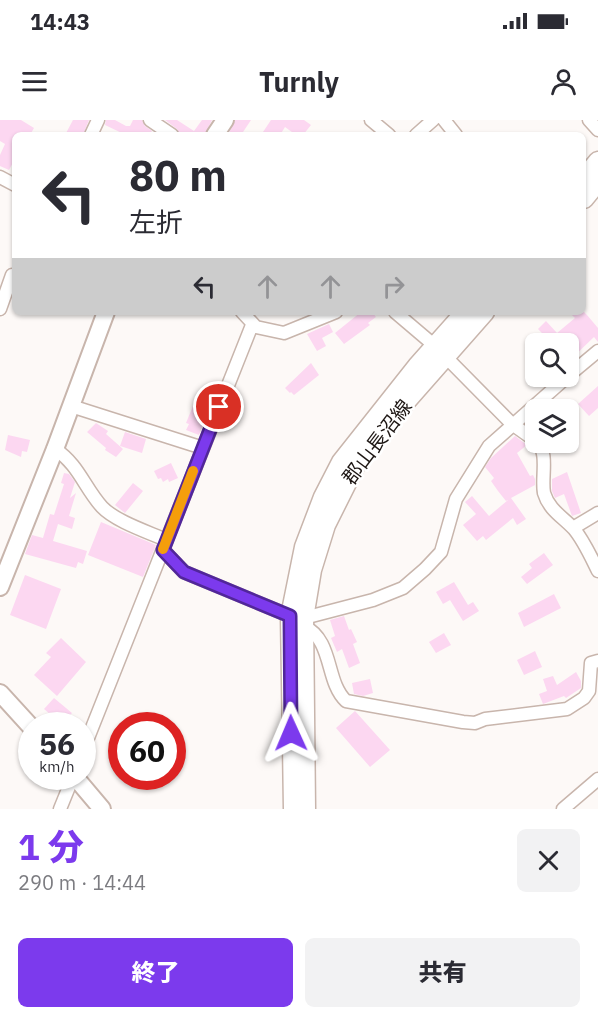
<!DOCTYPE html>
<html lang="ja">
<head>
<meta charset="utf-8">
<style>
	:root { --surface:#fff; --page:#f2f2f3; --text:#2b2b33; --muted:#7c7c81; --accent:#7c3aed }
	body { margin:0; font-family:"IBM Plex Sans","Noto Sans JP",sans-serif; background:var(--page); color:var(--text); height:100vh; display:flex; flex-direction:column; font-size:22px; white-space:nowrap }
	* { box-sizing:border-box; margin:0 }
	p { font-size:20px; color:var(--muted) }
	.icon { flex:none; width:33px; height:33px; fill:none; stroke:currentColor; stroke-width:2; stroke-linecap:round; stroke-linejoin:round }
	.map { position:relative; height:689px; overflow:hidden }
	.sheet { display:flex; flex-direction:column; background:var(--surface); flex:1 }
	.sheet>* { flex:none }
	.banner { position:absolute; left:12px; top:12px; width:574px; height:183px; border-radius:9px; box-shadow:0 2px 4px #0004; background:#fff; color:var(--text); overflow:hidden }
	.controls { position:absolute; left:525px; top:213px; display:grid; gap:12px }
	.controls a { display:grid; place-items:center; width:54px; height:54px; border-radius:9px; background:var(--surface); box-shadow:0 2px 4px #0004; font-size:30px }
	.speed { position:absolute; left:18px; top:592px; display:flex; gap:12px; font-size:30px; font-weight:700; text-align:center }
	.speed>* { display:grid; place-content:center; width:78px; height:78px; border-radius:50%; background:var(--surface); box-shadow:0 2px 4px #0004; line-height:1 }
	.speed small { font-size:15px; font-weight:400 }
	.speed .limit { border:9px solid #d22; background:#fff; color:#111 }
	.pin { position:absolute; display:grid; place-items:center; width:51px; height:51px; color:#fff; margin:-26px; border:3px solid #fff; border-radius:50%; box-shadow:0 2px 6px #0007 }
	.me { position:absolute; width:66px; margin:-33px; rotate:359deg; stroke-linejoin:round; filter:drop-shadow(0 0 4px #0008) }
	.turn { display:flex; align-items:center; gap:21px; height:126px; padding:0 18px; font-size:27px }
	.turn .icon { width:78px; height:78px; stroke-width:2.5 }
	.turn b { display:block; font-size:42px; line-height:51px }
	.lanes { display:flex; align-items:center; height:57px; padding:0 18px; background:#0003; justify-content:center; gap:30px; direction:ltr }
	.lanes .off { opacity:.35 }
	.round { display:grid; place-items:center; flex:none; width:63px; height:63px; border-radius:9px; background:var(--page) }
	.overview { display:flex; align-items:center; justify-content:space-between; height:102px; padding:0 18px }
	h1 { font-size:36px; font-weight:800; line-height:45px; color:var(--accent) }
	.cta { display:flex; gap:12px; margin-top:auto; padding:12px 18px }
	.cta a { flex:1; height:69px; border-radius:9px; background:var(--accent); color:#fff; font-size:24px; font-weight:800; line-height:69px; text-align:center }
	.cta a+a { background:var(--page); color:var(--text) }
	.status { display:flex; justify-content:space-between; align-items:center; height:42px; padding:0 30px; background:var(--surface); direction:ltr }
	.status svg { height:16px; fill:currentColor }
	header { display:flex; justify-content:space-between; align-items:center; height:78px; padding:0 18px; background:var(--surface); font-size:27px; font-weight:800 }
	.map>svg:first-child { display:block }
	.building { fill:#fcd7f1 }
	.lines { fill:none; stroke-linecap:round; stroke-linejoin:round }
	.street-casing { stroke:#c8b5ac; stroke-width:15 }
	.secondary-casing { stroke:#c8b5ac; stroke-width:20 }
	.primary-casing { stroke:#c8b5ac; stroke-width:21 }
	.street { stroke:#fff; stroke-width:12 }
	.secondary { stroke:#fff; stroke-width:16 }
	.primary { stroke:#fff; stroke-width:18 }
	.route-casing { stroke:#51269a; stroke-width:15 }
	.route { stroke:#7c3aed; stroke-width:10 }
	.slow { stroke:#f59e0b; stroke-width:10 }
	.labels { text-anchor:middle; stroke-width:5; stroke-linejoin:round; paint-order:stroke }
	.street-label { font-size:20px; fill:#1d1613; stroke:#fff }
</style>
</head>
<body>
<div class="status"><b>14:43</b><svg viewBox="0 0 49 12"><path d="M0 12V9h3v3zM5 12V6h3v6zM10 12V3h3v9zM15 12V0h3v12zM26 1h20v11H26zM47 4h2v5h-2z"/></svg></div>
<header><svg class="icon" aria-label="menu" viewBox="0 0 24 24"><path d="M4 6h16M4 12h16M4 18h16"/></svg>Turnly<svg class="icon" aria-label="person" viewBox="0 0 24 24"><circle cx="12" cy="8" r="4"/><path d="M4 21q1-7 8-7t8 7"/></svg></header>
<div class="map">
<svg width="598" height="689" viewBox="0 0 598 689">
	<rect width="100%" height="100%" fill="#fdf9f7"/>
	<!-- building -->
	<path class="building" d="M0,0H21L34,8L30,15H15V39L9,50L0,46V35L5,24L0,21Z
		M73,0H89L83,15H65Z
		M106,0H115L126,6H130L133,0H142L145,6L152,11L149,15H126L105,5Z
		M165,0H177L194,11L202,0H212L205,15H180L177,9Z
		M235,0H251L241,15H228Z
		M271,0H304L311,5L303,15H296L285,7L280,15H261Z
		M361,192H372L376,197L368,203L370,205L344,224L335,213Z
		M569,192H584L587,195L598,208V222L594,217L568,242V224H556L548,214L545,216L538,209L546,201L557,213L575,198Z
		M329,204L333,212L322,218L326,226L317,231L307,214Z
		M311,243L319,255L294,275L291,272L290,273L285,268Z
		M598,266V288L589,296L578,284Z
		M193,286L208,292L199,315L186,310L189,304L186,303Z
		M96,303L108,311L106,314L123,329L116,337L105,330L106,328L87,312Z
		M125,312L146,319L142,333L120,326Z
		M8,315L30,320L27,332L22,331L21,337L5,330Z
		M515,316L527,325L517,333L530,356L533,355L535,359V365L511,378L526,399L517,405L513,398L486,420L483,416L477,421L463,405L476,394L465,382L472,376L489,396L508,380L506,381L498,371L491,361L494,358L485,347L491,338Z
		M171,343L178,358L169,362L168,359L163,362L161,358L158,359L154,351Z
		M567,352L581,393L572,396L564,374L555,378L552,371V359Z
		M64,353L69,354L75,362L70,378L76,373L69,396L75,398L72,409L58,404L53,421L87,431L83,444L78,442L76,448L25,434L32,415L43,418L50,394L54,395L64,364L61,363Z
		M133,363L143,371L125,393L115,385Z
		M101,402L156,425L143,457L88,435Z
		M544,433L553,445L527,464L521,457L532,448L529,444Z
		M25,455L61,469L46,509L10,495Z
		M454,462L468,485L473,482L479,491L463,501L450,480L443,484L436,472Z
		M554,474L561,488L524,507L518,493Z
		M344,496L349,510L351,509L357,522L353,524L360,543L349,548L342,529L337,532L331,518L335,516L330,500Z
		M444,513L451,525L436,533L429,522Z
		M61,518L86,542L57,576L34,555L51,537L46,533Z
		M535,531L542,547L524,555L517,540Z
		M576,552L581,561V568L566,578L564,576L543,584L539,574L547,571L543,559L553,556L557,565Z
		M370,559L373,573L363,576L354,574L352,563Z
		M54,578L72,593L62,604L44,589Z
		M355,591L390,630L370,647L336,608Z"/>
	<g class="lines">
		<!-- street casing -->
		<g class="street-casing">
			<path id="street" d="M150,0L172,15
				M371,0L389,15
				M444,0L456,15
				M589,0L598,10
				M91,15L98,0
				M416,15L433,0
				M0,57L15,65
				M0,189L12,155
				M242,192L256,207L284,213L336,192
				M395,192L435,226L512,304L536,321
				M568,256L598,231
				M71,286L203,328
				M537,322C549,333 541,358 544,373C549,390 563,397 574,409C584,421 591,437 598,451
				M55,329C79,345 84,367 102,387C115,401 148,412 166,420
				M573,408L598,393
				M163,430L184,452L290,496L304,498L373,480L403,468L425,449L441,432L456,379L489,326L568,256
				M304,506C334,521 325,561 346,581L463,602L475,603L485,599L567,589L584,578L589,571L591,543L598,541
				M82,633L252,205
				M60,689L73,657
				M563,689L598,659"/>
		</g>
		<!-- secondary casing -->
		<g class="secondary-casing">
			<path id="secondary" d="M215,15L225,0
				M0,467L55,329L106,192
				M0,573L32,608
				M75,657L102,689"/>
		</g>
		<!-- primary casing -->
		<g class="primary-casing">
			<path id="primary" d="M584,58L598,41
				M584,79L598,62
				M293,689L290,496L304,427L323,377L341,342L417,246L465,192
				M306,689L304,498L312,450L326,405L357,343L404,284L485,192"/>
		</g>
		<!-- street -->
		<use href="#street" class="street"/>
		<!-- secondary -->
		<use href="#secondary" class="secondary"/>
		<!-- primary -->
		<use href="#primary" class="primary"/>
	</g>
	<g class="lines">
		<!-- route casing -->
		<g class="route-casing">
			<path id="route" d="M219,287L163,430L184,452L290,496L291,613"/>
		</g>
		<!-- route -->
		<use href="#route" class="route"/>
		<!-- slow -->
		<path class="slow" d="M163,429L193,351"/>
	</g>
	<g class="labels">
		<!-- street labels -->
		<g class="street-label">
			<text transform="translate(377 322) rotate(-53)" y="7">郡山長沼線</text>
		</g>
	</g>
</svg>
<div class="controls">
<a><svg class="icon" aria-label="search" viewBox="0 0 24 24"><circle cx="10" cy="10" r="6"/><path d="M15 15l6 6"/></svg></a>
<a><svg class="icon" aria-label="layers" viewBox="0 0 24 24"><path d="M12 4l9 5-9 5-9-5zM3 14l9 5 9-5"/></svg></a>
</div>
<div class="speed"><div>56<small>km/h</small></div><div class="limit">60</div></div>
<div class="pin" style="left:219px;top:287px;background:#d93025"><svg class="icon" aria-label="arrive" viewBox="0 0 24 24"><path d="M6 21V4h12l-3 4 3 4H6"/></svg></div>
<svg class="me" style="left:291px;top:613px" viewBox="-20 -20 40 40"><path d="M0-17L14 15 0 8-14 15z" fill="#7c3aed" stroke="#fff" stroke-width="4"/></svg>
<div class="banner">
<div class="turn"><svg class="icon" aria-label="left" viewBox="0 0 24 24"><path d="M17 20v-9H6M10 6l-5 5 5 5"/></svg><div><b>80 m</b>左折</div></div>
<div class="lanes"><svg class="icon" aria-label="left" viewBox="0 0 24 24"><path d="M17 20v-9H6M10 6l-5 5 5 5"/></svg><svg class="icon off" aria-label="ahead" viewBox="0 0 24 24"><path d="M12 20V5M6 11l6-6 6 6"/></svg><svg class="icon off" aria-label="ahead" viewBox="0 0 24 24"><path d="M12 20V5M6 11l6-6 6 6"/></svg><svg class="icon off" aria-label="right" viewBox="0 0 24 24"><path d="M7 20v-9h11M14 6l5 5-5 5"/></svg></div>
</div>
</div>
<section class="sheet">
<div class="overview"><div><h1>1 分</h1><p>290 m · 14:44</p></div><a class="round"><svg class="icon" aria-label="close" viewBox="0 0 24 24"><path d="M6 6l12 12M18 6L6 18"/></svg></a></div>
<div class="cta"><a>終了</a><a>共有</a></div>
</section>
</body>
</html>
